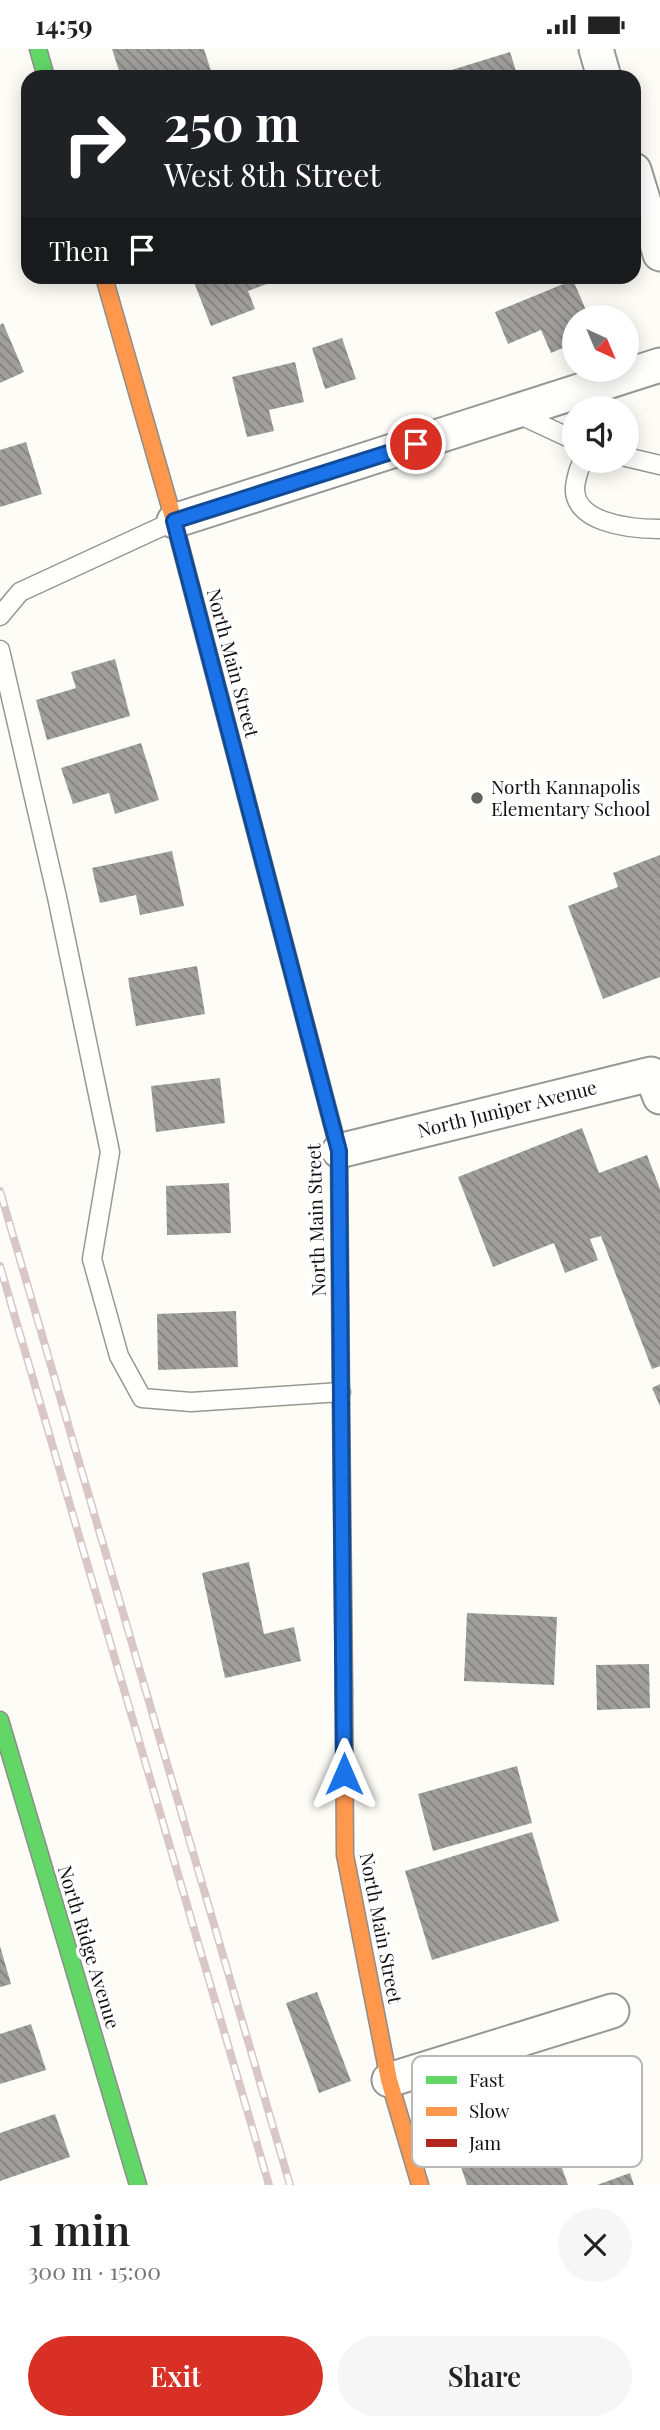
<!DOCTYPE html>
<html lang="en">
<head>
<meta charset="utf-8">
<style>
	:root { --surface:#fff; --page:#f6f6f6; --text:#222; --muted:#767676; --accent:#d93025 }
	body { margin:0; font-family:"Playfair Display",serif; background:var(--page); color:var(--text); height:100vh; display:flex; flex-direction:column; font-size:26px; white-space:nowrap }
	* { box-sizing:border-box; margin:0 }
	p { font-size:23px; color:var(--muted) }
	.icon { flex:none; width:38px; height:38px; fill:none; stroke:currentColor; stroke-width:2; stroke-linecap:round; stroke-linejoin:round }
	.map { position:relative; height:2136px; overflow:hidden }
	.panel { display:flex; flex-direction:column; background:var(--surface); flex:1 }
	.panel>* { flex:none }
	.guide { position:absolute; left:21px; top:21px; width:620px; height:214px; border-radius:21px; box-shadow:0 4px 18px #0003; background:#202124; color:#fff; overflow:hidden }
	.needle { width:46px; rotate:136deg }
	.tools { position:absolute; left:562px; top:256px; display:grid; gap:14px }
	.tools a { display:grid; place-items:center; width:77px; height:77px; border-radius:50%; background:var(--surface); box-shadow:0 4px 18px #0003; font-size:35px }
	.pin { position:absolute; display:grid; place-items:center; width:60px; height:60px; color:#fff; margin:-30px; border:4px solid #fff; border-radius:50%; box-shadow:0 2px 7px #0007 }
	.me { position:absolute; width:77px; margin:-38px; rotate:0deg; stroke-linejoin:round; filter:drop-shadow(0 0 5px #0008) }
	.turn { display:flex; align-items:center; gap:24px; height:147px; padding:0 28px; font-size:32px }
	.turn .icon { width:91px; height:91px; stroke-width:2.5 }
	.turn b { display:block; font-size:49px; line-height:60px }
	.then { display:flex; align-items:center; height:66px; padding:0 28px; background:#0003; gap:14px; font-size:26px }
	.round { display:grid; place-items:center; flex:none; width:74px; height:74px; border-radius:37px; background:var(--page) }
	.head { display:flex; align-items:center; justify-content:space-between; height:119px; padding:0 28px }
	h1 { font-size:42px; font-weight:600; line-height:52px }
	.button { display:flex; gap:14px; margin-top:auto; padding:14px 28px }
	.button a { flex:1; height:80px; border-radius:42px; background:var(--accent); color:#fff; font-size:28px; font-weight:600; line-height:80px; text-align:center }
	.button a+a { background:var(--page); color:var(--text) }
	.status { display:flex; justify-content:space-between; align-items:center; height:49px; padding:0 35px; background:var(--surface); direction:ltr }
	.status svg { height:19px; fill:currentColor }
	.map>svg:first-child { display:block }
	.building { fill:url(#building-back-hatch) }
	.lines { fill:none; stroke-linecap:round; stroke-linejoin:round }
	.lane-casing { stroke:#979795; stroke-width:21 }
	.street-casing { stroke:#979795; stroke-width:37 }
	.fast-casing { stroke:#8e8d8b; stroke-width:19 }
	.slow-casing { stroke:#8e8d8b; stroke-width:19 }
	.jam-casing { stroke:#8e8d8b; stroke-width:19 }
	.lane { stroke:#fffffe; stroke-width:18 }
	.street { stroke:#fffffe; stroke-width:33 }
	.fast { stroke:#63d668; stroke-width:16 }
	.slow { stroke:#ff974d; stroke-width:16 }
	.jam { stroke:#b3261e; stroke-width:16 }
	.rail-casing { stroke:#d9c6c7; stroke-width:8 }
	.rail { stroke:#fff; stroke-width:5; stroke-dasharray:16; stroke-linecap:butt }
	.route-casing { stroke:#114b97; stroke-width:18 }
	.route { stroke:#1a73e8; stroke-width:12 }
	.poi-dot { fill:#646362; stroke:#fff; stroke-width:2.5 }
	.labels { text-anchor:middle; stroke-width:7; stroke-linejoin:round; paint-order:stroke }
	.street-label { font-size:19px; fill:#111; stroke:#fff }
	.poi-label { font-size:19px; fill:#111; stroke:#fff; text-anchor:start }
	.key { fill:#fff; stroke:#b8b8b8; stroke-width:2 }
	.key-label { font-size:19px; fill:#111 }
</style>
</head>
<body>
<div class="status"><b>14:59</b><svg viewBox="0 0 49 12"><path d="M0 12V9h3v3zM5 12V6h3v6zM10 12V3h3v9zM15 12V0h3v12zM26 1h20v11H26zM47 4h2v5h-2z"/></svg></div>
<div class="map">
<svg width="660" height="2136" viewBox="0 0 660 2136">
	<defs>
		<pattern id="building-back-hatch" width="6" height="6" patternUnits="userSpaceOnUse" patternTransform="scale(1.75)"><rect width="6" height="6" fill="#a19f9c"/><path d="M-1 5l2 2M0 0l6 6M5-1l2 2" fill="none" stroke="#82807e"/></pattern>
	</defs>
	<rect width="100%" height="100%" fill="#fdfcf7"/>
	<!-- building -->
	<path class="building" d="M112,0H204L212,25L203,28H121Z
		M510,3L518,28H432V27Z
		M192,228H270L272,233L248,242L255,260L211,277Z
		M573,231L589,268H574V294L551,304L541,281L508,295L495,263Z
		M3,274L24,323L0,334V276Z
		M342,289L356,330L325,340L312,299Z
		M295,313L304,353L269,361L274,382L247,388L232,328Z
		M26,393L42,445L0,458V401Z
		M115,610L130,667L47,691L36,651L76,639L71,623Z
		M141,694L159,751L115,765L109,744L73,755L61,719Z
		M172,802L184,857L140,866L136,846L100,854L92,819Z
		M660,806V928L603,950L568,857L618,838L613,824Z
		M197,917L205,965L136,977L128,929Z
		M220,1029L225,1074L156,1083L151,1037Z
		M582,1079L599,1124L647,1106L660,1140V1317L652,1320L601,1187L590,1190L598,1211L565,1224L554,1194L493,1218L458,1128Z
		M229,1134L231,1184L167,1186L166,1137Z
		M236,1262L238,1318L158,1321L157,1265Z
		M660,1335V1357L652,1339Z
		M249,1513L264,1585L294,1578L301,1612L225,1629L202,1524Z
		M467,1564L557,1568L554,1636L464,1632Z
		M649,1615L650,1659L597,1661L596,1616Z
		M517,1717L532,1774L433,1802L418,1745Z
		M532,1783L559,1872L432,1911L405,1822Z
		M0,1897L11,1935L0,1938Z
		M317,1943L351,2032L319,2044L286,1954Z
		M31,1975L46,2021L0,2035V1985Z
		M539,2053L568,2136H467L450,2084Z
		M55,2065L70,2108L0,2132V2084Z
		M630,2124L634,2136H597Z"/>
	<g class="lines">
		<!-- lane casing -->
		<g class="lane-casing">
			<path id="lane" d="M514,363L574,391
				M626,408L660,416
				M584,411C579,418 578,423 576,432C566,474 631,480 660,480
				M0,567L20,543L174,472
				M0,601L57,848L110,1103L92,1210L119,1307L142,1349L191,1353L341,1343"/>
		</g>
		<!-- street casing -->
		<g class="street-casing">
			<path id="street" d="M596,0L604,28
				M634,121L660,205
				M174,472L660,316
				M339,1102L651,1025L660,1048
				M389,2031L612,1962"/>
		</g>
		<!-- fast casing -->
		<g class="fast-casing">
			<path id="fast" d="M38,0L46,28
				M246,747L339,1102L341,1355
				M0,1671L138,2136"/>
		</g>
		<!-- slow casing -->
		<g class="slow-casing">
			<path id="slow" d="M104,228L174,472L246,747
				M344,1640L345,1806L389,2031L420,2136"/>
		</g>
		<!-- jam casing -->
		<g class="jam-casing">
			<path id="jam" d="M341,1355L344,1640"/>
		</g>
		<!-- lane -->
		<use href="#lane" class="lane"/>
		<!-- street -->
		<use href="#street" class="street"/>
		<!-- fast -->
		<use href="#fast" class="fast"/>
		<!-- slow -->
		<use href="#slow" class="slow"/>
		<!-- jam -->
		<use href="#jam" class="jam"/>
		<!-- rail casing -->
		<g class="rail-casing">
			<path id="rail" d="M0,1142L290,2136
				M0,1217L269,2136"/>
		</g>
		<!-- rail -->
		<use href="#rail" class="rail"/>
	</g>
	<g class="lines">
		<!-- route casing -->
		<g class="route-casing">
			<path id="route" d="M344,1725L339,1102L174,472L416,395"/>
		</g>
		<!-- route -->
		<use href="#route" class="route"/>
	</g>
	<!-- markers -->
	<circle class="poi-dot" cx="477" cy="749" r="7"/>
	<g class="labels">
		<!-- street labels -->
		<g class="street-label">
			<text transform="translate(233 614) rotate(75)" y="7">North Main Street</text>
			<text transform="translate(507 1060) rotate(-14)" y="7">North Juniper Avenue</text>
			<text transform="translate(316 1171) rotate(-92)" y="7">North Main Street</text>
			<text transform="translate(381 1879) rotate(79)" y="7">North Main Street</text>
			<text transform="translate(89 1898) rotate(73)" y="7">North Ridge Avenue</text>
		</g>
		<!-- poi labels -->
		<g class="poi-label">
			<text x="491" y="745">North Kannapolis<tspan x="491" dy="22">Elementary School</tspan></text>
		</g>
	</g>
	<!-- legend -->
	<rect x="412" y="2007" width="230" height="111" rx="10" class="key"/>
	<rect x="426" y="2027" width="31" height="8" fill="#63d668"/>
	<rect x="426" y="2058" width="31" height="9" fill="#ff974d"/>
	<rect x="426" y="2090" width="31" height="8" fill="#b3261e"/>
	<g class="key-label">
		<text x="469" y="2038">Fast</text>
		<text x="469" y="2069">Slow</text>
		<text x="469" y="2101">Jam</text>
	</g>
</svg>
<div class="tools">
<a><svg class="needle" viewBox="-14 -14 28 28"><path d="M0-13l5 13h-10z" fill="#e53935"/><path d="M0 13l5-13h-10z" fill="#767676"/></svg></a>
<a><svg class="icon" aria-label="sound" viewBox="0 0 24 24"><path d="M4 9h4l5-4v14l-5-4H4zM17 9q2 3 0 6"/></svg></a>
</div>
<div class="pin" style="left:416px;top:395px;background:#d93025"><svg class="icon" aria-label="arrive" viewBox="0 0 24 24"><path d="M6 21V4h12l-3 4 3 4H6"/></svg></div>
<svg class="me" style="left:344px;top:1725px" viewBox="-20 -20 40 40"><path d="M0-17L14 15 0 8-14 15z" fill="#1a73e8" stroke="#fff" stroke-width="4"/></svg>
<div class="guide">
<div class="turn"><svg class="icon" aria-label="right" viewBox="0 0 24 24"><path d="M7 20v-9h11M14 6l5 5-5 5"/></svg><div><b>250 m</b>West 8th Street</div></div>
<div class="then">Then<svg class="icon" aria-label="arrive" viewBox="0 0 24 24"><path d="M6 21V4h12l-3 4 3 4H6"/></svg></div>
</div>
</div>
<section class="panel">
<div class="head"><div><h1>1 min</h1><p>300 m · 15:00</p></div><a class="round"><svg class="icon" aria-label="close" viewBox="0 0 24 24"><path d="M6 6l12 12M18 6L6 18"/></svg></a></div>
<div class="button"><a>Exit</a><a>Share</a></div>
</section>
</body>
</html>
